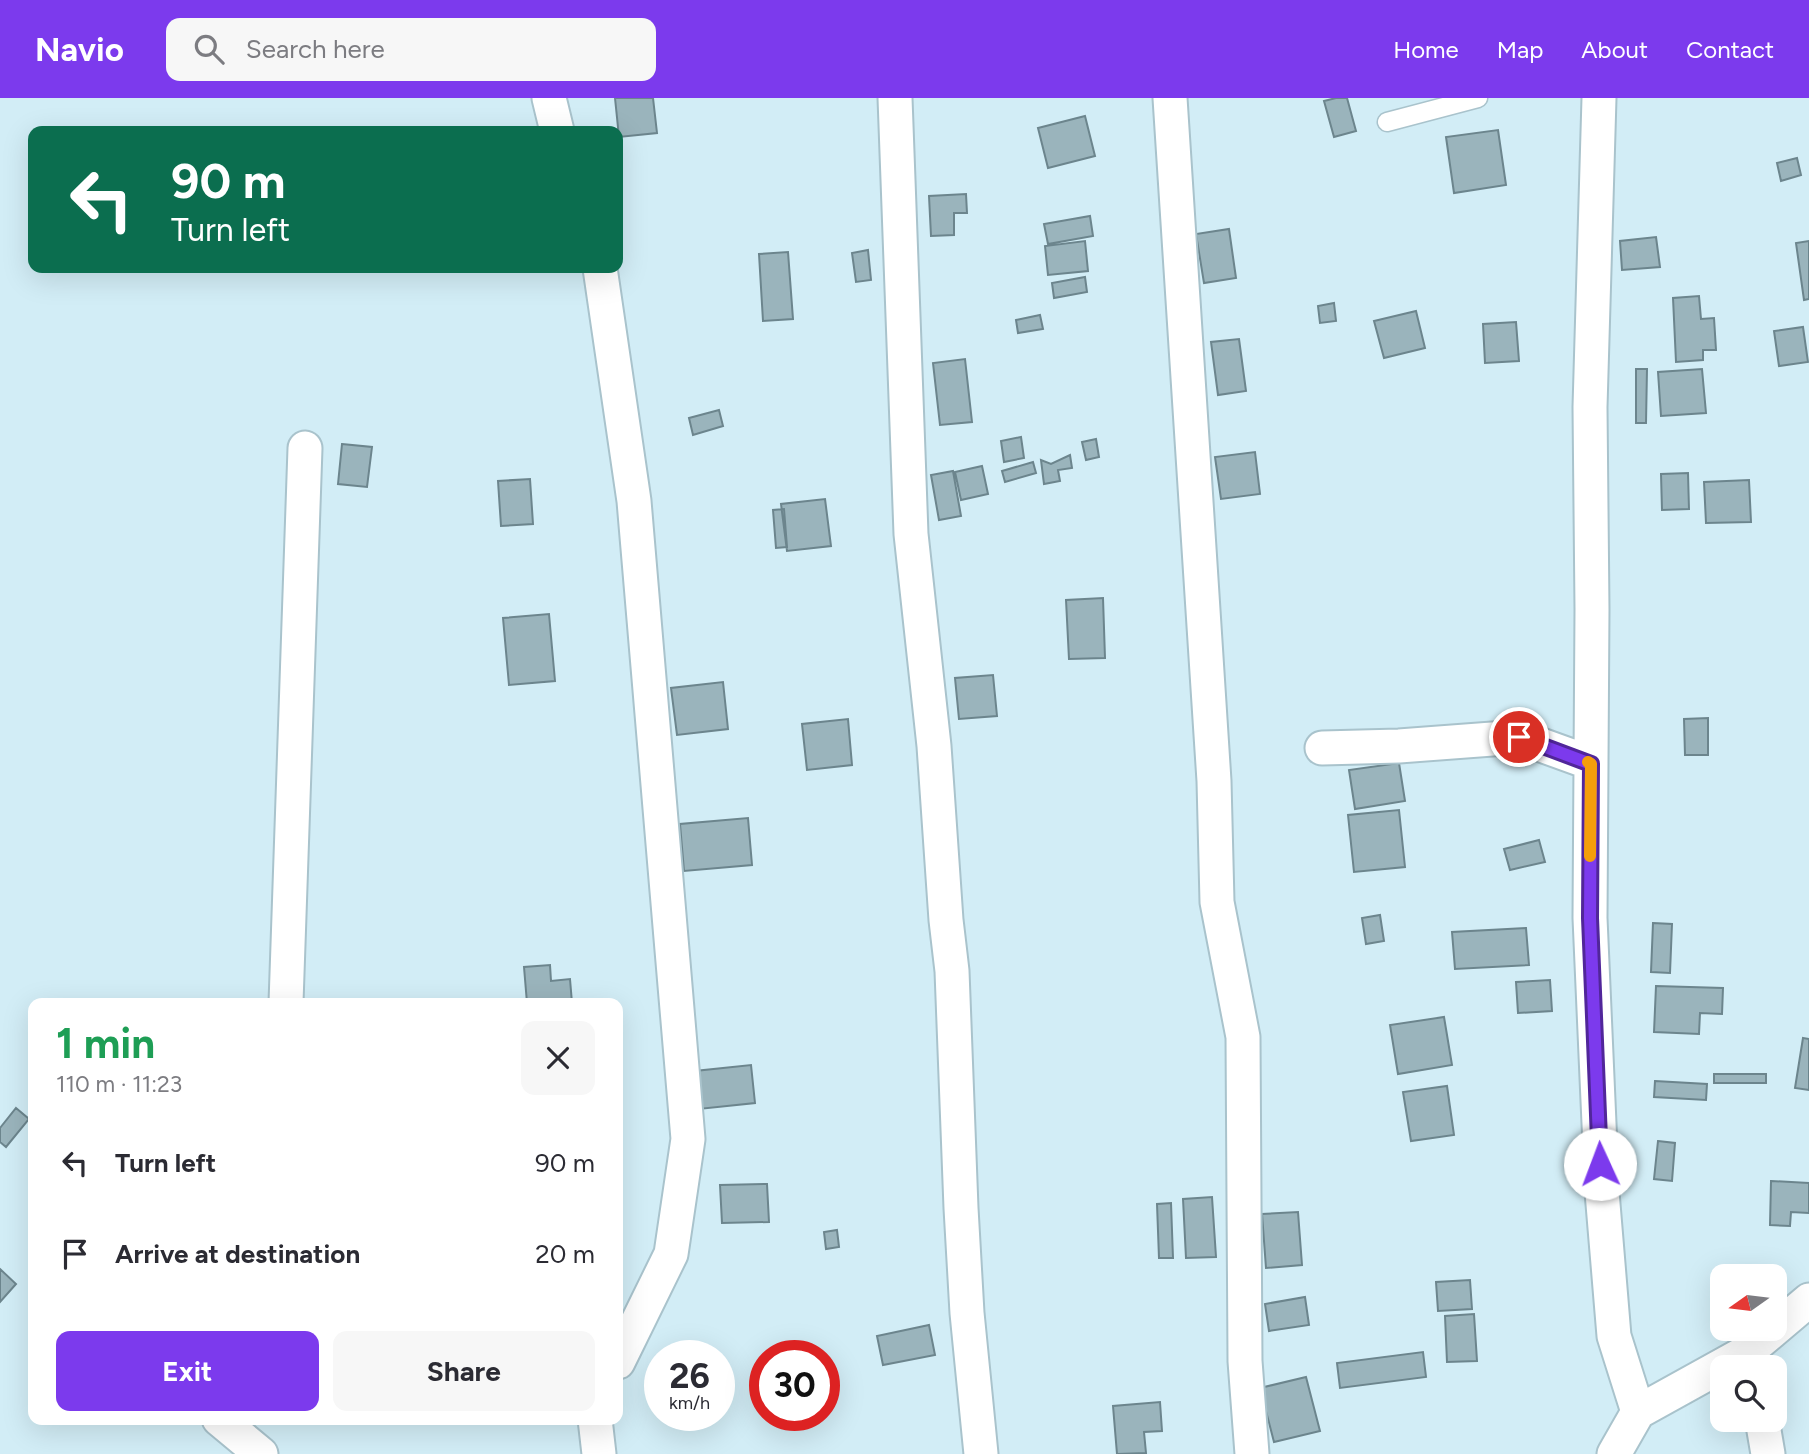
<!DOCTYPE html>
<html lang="en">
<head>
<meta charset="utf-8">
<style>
	:root { --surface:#fff; --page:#f7f7f7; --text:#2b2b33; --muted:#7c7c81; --accent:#7c3aed }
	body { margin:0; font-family:Figtree,sans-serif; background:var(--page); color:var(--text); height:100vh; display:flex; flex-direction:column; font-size:26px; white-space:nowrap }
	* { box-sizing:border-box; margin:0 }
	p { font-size:23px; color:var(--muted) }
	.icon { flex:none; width:38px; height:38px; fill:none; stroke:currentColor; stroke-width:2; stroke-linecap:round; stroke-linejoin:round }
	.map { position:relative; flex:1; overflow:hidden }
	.details { position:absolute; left:28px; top:900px; width:595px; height:427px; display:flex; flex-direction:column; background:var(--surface); border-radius:14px; box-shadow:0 7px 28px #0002 }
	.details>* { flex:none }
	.top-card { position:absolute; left:28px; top:28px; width:595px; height:147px; border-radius:14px; box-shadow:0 7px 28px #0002; background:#0b6e4f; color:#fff; overflow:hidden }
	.needle { width:46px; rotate:256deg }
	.controls { position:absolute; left:1710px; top:1166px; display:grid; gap:14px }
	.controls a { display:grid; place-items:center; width:77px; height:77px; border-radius:14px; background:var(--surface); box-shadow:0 7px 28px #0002; font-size:35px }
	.speed { position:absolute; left:644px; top:1242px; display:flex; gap:14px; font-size:35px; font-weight:700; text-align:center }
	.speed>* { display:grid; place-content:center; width:91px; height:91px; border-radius:50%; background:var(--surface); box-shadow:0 7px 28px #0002; line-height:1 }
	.speed small { font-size:18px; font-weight:400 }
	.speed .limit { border:10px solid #d22; background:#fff; color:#111 }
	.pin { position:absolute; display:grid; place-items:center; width:60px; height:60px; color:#fff; margin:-30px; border:4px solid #fff; border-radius:50%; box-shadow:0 2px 7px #0007 }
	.me { position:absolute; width:77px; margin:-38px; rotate:358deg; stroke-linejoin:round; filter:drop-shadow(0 0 5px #0008) }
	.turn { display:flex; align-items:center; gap:24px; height:147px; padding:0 28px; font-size:32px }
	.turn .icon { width:91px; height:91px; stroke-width:2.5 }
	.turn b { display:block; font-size:49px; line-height:60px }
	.round { display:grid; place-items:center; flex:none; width:74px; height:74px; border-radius:14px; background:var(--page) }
	.headline { display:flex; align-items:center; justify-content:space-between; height:119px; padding:0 28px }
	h1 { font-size:42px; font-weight:700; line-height:52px; color:#1e9e55 }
	.primary-button { display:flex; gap:14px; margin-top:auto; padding:14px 28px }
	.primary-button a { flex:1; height:80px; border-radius:14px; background:var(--accent); color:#fff; font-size:28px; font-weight:700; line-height:80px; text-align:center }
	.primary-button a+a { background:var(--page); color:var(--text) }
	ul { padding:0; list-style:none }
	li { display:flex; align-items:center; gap:21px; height:91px; padding:0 28px }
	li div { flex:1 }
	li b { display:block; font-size:26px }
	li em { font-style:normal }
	header { display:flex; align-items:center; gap:42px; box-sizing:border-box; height:98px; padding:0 35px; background:var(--accent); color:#fff }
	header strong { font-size:33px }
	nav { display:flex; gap:38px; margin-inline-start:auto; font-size:24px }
	.search { width:490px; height:63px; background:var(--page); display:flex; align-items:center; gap:18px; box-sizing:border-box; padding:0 24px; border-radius:14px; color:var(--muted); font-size:26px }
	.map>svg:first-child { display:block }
	.building { fill:#9ab4bc; stroke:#6c858d; stroke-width:2 }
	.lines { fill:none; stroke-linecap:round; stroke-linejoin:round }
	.lane-casing { stroke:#a9c3cc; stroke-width:21 }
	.street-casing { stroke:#a9c3cc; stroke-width:37 }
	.lane { stroke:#fff; stroke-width:18 }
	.street { stroke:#fff; stroke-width:33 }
	.route-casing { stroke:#51269a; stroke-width:18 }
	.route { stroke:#7c3aed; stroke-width:12 }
	.slow { stroke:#f59e0b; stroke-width:12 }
</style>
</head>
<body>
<header>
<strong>Navio</strong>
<div class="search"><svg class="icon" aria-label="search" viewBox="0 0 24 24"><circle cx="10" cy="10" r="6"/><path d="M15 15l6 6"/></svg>Search here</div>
<nav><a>Home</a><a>Map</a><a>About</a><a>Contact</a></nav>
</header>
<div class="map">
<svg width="1809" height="1356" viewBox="0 0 1809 1356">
	<rect width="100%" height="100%" fill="#d2edf6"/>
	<!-- building -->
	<path class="building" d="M615,0H653L657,35L619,39Z
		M1336,0H1347L1356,33L1334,39L1324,3Z
		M1085,18L1095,58L1048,70L1038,30Z
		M1498,32L1506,87L1454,95L1446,39Z
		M1797,60L1801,77L1781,83L1777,65Z
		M966,96L967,115H954V137L931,138L929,98Z
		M1090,118L1093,138L1048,146L1044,126Z
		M1229,131L1236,180L1204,185L1196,136Z
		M1656,139L1660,169L1622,172L1620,143Z
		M1085,143L1088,173L1048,177L1045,148Z
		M1809,143V201L1804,202L1796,145Z
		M868,152L871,182L856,184L852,155Z
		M788,154L793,221L763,223L759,156Z
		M1085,179L1087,194L1054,200L1052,185Z
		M1699,198L1701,221L1714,220L1716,252H1703V262L1676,264L1673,200Z
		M1334,205L1336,223L1320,225L1318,208Z
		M1416,213L1425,250L1384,260L1374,223Z
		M1040,217L1043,231L1018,235L1016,222Z
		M1516,224L1519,263L1485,265L1483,226Z
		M1803,229L1808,264L1779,268L1774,233Z
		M1239,241L1246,293L1218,297L1211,244Z
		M965,261L972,324L940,327L933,265Z
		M1636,271H1647L1646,325H1636Z
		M1702,271L1706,315L1661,318L1658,274Z
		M719,312L723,328L693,337L689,320Z
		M1021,339L1024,360L1004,364L1001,343Z
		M1096,341L1099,359L1086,362L1082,344Z
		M342,346L372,349L367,389L338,386Z
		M1255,354L1260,396L1221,401L1215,359Z
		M1070,357L1072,370L1058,372L1060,383L1044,386L1041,362L1051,366Z
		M1033,364L1036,375L1005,384L1002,373Z
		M982,368L988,396L961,402L955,374Z
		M953,373L961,418L939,422L931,377Z
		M1688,375L1689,411L1662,412L1661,376Z
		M530,381L533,426L501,428L498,383Z
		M1749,382L1751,424L1706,425L1704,384Z
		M825,401L831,448L787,453L781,406Z
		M784,411L787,449L776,450L773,412Z
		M1103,500L1105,560L1069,561L1066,502Z
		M549,516L555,583L509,587L503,520Z
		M993,577L997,618L959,621L955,580Z
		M723,584L728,631L677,637L671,590Z
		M1708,620V657H1685L1684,621Z
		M848,621L852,667L807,672L802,626Z
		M1399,665L1405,703L1355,711L1349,672Z
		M1399,712L1405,769L1354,774L1348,717Z
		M748,720L752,767L684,773L680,726Z
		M1539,742L1545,764L1510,772L1504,751Z
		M1380,817L1384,843L1366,846L1362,820Z
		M1653,825L1672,826L1670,875L1651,874Z
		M1526,830L1529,867L1455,871L1452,834Z
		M550,867L551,883L570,881L572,905H527L524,869Z
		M1550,882L1552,913L1518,915L1516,884Z
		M1656,888L1723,890L1722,916L1700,915L1699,936L1654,934Z
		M1444,919L1452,967L1398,976L1390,927Z
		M1803,940L1809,941V992L1795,990Z
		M751,967L755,1005L699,1011L695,973Z
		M1714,976H1766V985H1714Z
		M1655,983L1707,986L1706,1002L1654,999Z
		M1447,988L1454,1037L1411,1043L1403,994Z
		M16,1010L29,1021L6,1049L0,1044V1030Z
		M1658,1043L1675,1045L1672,1083L1654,1081Z
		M1771,1083L1809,1085V1115L1791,1114L1790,1128L1770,1127Z
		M767,1086L769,1124L722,1125L720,1087Z
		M1212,1099L1216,1159L1186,1160L1183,1101Z
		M1171,1105L1173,1160H1159L1157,1106Z
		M1298,1114L1302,1167L1266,1170L1262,1116Z
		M837,1132L839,1149L826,1151L824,1134Z
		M0,1171L16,1186L0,1204Z
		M1470,1182L1472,1211L1438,1213L1436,1184Z
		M1305,1199L1309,1227L1269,1233L1265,1206Z
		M1474,1216L1477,1263L1447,1264L1445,1218Z
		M929,1227L935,1257L883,1267L877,1238Z
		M1423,1254L1426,1279L1340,1290L1337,1265Z
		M1306,1279L1320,1333L1274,1344L1260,1290Z
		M1160,1304L1162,1333L1144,1334L1146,1355L1117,1356L1113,1308Z"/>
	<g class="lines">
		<!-- lane casing -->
		<g class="lane-casing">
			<path id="lane" d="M1387,24L1478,0"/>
		</g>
		<!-- street casing -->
		<g class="street-casing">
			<path id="street" d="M549,0L557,33
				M895,0L911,436L934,648L946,822L952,873L961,1110L967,1215L981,1356
				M1170,0L1214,683L1217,804L1243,939L1245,1263L1252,1356
				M1599,0L1590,309L1592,511L1590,820L1602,1094L1614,1238L1638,1314
				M600,170L634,403L688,1041L671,1156L618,1264
				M1322,650L1399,648L1519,639L1591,665
				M286,905L305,350
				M219,1321L261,1356
				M595,1321L599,1356
				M1762,1321L1768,1356
				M1614,1356L1638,1314L1750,1252L1809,1202"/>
		</g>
		<!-- lane -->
		<use href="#lane" class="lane"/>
		<!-- street -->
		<use href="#street" class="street"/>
	</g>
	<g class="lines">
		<!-- route casing -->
		<g class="route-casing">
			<path id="route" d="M1519,639L1591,666L1590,820L1600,1066"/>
		</g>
		<!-- route -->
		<use href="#route" class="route"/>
		<!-- slow -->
		<path class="slow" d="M1588,664L1591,666L1590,758"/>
	</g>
</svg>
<div class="controls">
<a><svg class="needle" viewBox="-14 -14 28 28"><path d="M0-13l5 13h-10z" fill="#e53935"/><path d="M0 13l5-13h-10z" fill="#7c7c81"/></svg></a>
<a><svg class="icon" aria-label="search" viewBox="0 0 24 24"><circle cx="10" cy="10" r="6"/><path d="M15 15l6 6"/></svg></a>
</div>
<div class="speed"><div>26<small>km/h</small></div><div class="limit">30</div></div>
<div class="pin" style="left:1519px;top:639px;background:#d93025"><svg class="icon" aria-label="arrive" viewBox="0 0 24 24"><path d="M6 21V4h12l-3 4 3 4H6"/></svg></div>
<svg class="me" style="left:1600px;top:1066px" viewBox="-20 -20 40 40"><circle r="19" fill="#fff"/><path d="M0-13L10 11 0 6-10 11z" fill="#7c3aed"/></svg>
<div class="top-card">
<div class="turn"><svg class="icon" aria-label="left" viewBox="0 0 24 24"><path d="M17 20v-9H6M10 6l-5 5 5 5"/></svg><div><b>90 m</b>Turn left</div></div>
</div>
<section class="details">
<div class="headline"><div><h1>1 min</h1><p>110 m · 11:23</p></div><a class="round"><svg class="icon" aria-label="close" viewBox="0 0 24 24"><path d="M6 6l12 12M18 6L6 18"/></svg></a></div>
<ul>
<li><svg class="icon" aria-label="left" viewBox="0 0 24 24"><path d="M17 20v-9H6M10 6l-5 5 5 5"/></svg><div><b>Turn left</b></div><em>90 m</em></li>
<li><svg class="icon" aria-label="arrive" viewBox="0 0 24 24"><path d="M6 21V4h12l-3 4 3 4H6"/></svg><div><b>Arrive at destination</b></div><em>20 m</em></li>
</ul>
<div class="primary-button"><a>Exit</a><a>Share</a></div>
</section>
</div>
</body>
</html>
